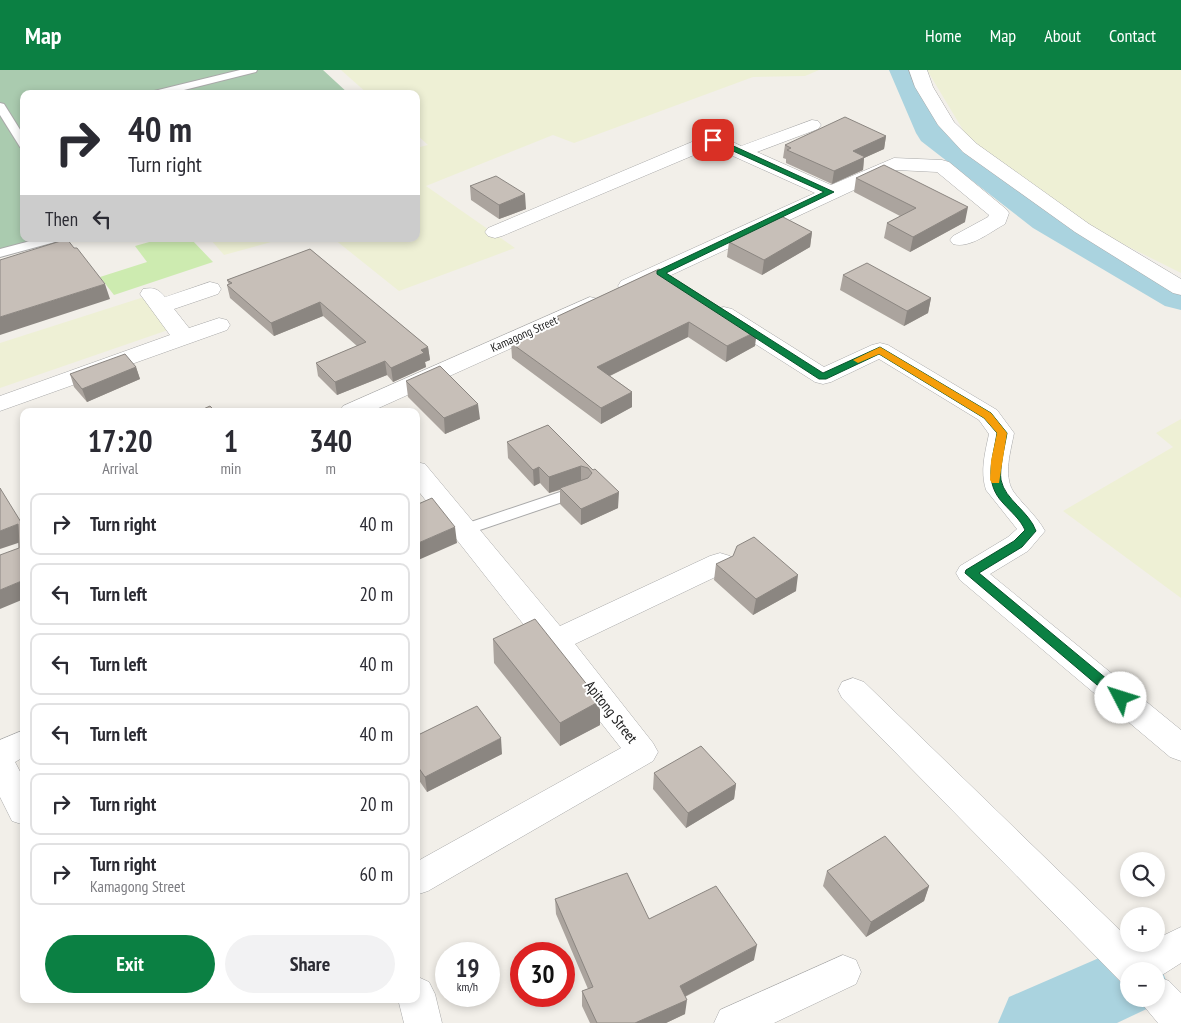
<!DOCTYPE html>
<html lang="en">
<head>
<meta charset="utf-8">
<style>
	:root { --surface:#fff; --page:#f2f2f3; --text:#2b2b33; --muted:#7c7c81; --line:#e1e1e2; --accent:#0b8043 }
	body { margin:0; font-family:"PT Sans Narrow",sans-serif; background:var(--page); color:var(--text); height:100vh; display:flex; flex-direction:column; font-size:19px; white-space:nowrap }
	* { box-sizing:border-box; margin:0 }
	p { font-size:16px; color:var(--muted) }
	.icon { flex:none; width:28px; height:28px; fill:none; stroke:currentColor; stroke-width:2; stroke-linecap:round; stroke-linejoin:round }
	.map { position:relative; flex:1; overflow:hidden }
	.panel { position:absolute; left:20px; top:338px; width:400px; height:595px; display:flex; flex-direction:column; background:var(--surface); border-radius:10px; box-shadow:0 2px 8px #0003 }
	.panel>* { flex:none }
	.guide { position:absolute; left:20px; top:20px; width:400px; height:152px; border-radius:10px; box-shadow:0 2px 8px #0003; background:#fff; color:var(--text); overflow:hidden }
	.fabs { position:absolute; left:1120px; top:782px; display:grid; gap:10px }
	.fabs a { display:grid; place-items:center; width:45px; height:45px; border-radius:50%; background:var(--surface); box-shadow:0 2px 8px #0003; font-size:25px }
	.speed { position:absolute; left:435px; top:872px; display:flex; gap:10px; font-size:25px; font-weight:700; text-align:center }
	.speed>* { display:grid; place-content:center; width:65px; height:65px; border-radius:50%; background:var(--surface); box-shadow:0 2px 8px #0003; line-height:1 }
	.speed small { font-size:12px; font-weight:400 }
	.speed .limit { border:8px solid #d22; background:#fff; color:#111 }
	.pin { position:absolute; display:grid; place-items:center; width:42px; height:42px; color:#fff; margin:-21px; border-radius:10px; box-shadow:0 2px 8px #0006 }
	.me { position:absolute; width:55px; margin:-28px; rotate:310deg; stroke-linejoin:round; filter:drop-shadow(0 0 4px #0008) }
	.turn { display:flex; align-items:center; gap:18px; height:105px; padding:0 25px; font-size:22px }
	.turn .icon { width:65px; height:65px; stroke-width:2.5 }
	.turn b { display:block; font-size:35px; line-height:42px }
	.then { display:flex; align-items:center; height:48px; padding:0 25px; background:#0003; gap:10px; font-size:19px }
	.eta { display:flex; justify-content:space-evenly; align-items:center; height:85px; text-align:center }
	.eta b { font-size:30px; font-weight:700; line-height:35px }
	.cta { display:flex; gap:10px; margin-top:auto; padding:10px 25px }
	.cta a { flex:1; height:58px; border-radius:30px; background:var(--accent); color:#fff; font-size:20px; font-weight:700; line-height:58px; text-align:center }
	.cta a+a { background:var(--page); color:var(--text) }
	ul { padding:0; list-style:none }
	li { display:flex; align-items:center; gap:15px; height:62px; margin:0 10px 8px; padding:0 15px; border:2px solid var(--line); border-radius:10px }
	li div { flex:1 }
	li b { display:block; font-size:19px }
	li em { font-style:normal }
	header { display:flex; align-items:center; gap:30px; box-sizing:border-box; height:70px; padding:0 25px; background:var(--accent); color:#fff }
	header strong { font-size:24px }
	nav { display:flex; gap:28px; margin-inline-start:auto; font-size:18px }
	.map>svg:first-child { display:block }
	.farmland { fill:#eef0d5 }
	.grass { fill:#cdebb0 }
	.cemetery { fill:#aacbaf }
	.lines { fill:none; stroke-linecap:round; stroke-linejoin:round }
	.river { fill:#aad3df; fill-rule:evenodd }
	.lane-casing { stroke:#a9a9a9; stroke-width:2 }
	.street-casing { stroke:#a9a9a9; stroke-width:1 }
	.lane { fill:#fff; fill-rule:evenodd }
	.street { fill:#fff; fill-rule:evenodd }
	.wall { fill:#aba49e }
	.shaded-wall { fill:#8b8681 }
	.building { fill:#c7bfb8; stroke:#8b8681 }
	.route { fill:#0b8043; stroke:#07532c }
	.slow { fill:#f59e0b }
	.labels { text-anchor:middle; stroke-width:4; stroke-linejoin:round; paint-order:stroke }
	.far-street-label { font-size:12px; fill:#222; stroke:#fff }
	.street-label { font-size:15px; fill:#222; stroke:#fff }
</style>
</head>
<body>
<header>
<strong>Map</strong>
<nav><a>Home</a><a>Map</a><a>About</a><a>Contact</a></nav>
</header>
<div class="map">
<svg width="1181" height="953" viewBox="0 0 1181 953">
	<rect width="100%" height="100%" fill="#f2efe9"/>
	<!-- farmland -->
	<path class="farmland" d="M341,0H819L805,6L753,7L574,73L553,65L426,116L515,178L399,221L334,169H416V78L428,75L416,64V24H368Z
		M927,0H1181V203L1101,163L972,75Z
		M210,169H282L224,185Z
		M144,227L171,259L0,318V273Z
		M1181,349V528L1063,441L1173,377L1156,363Z"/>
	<!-- grass -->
	<path class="grass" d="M160,169H191L213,192L114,225L100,207L147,192L135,176Z"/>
	<!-- cemetery -->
	<path class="cemetery" d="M0,0H323L349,24H24V169H45L0,181Z"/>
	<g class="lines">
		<!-- river -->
		<path class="river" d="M889,0H923L950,57L1061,140L1181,209V240L1165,236L1033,158L921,71L916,63Z
			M1129,875L1155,885L1166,910L1155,935L1117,953H998L1009,927ZM1129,901H1156V929H1129Z"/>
		<!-- lane casing -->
		<g class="lane-casing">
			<path id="lane" d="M240,0H257L256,2L168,24H149L150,22Z
				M0,33L4,34L24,66V78L20,77L0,45Z
				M38,169H57L55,172L0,187V179Z
				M581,415L586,416L589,420L586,424L465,465L459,464L457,460L459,456Z"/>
		</g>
		<!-- street casing -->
		<g class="street-casing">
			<path id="street" d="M909,0H927L933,17L954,52L977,74L1089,154L1181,209V225L1173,223L1075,162L963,82L938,55L915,17Z
				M812,50L818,51L821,55L818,59L757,82L831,115L894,88L942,90L949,92L1006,139L1009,143L1005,154C990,162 970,179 953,174L950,170L953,166L988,147L989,145L937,102L897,100L637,221L629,223L621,221L618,216L621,211L815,123L713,77L502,166L495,168L488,166L485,162L488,158L706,66C719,63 730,71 741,76Z
				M210,212L218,214L221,219L218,224L174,239L189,258L219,248L227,250L230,255L227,260L0,341V326L170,265L140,224L143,219C154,217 158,219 165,227Z
				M590,227L598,229L601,234L598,239L372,341H340L343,336Z
				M724,237L732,239L824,297L872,275L880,273L888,275L997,340L1014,363C1011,380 1003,405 1013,421C1023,435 1036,445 1045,461L1028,481L990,504L1181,660V691L1170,687L960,510L956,503L960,496L1008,467L1017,459L986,420C980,401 985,383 989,364L979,350L879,289L831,312L823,314L815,312L716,249L713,244L716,239Z
				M416,392L425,394L560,556L710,486L720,483L730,486L734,493L730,500L575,574L653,673L658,682L653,691L428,821L416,825V792L621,678L416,418Z
				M853,608L864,612L1129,869V874H1133L1139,879L1148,874H1156V869L1181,857V893L1159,907L1169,911L1181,923V953H1158L1143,935L1140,929H1156V901H1129V916L1122,913L842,628L838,620L842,612Z
				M24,660V687L15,692L24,709V755L12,751L0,727V670Z
				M843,885L856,890L861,902L856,914L774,953H714L720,940Z
				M416,906L429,912L435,924L442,953H404L398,929H416Z"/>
		</g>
		<!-- lane -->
		<use href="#lane" class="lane"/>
		<!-- street -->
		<use href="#street" class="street"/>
	</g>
	<!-- wall -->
	<path class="wall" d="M886,66L884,79L864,88L863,100L832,114L786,93V89L783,88L785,75Z
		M856,108L965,152L910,182L884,168L887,153L900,146L854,122Z
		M470,116L526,139L499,149L471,130Z
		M812,162L810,177L762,205L727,187L729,172Z
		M310,179L428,277L430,290L425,292L426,297L393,312L387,305L337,325L318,306L316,293L357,276L323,246L274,266L230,228L227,215H229L227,210Z
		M659,199L755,276L726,292L688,267L610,306L632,322V337L601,354L512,288L511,273L556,251V247Z
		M843,205L931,228L928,243L904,256L840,220Z
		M136,297L140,309L87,332L74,317L70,304Z
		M406,311L480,349L445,364L408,327Z
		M548,355L593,400L618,438L581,455L560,434V420L549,423L540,413L534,416L508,388L507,372Z
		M716,494L796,521L753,545L714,510Z
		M493,569L600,631V655L560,676L494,593Z
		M416,666L502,684L427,722L416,706Z
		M654,703L736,714L734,729L686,758L653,719Z
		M827,801L929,816L924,831L866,867L823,816Z
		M555,829L649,849L754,890L685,927V944L666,953H590L582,936V921L588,919L556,844Z"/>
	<!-- shaded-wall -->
	<path class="shaded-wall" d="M886,66L884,79L864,88L863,100L832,114L834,101L853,81Z
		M525,124L526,139L499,149V135Z
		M968,137L965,152L910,182L913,167Z
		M812,162L810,177L762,205L764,190Z
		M105,214L110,229L0,265V247Z
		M931,228L928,243L904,256L907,241Z
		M320,232L323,246L274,266L271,253Z
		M689,252L688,267L597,312V297Z
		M757,261L755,276L726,292L727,276Z
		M428,277L430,290L425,292L426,297L393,312L391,298L421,280Z
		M385,291L387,305L337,325L335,312Z
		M136,297L140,309L87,332L82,319Z
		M632,322V337L601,354V338Z
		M478,334L480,349L445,364L444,348Z
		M581,396V412L549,423V407Z
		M539,397L540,413L534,416L533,400Z
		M619,422L618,438L581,455V439Z
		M18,454L24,471L0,479V461Z
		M455,457L457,473L416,491V474Z
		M798,505L796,521L753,545L756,529Z
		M24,510V529L0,539V520Z
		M600,631V655L560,676V653Z
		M501,668L502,684L427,722L425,707Z
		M736,714L734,729L686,758L688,743Z
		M929,816L924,831L866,867L871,852Z
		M757,875L754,890L678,930L680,916Z
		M687,930L685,944L666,953H635Z"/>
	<!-- building -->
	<path class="building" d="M845,47L886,66L853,81L865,87L834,101L787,80L791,78L785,75Z
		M884,95L968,137L913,167L887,153L916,138L856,108Z
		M496,106L525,124L499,135L470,116Z
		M781,146L812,162L764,190L729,172Z
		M67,169L74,178H77L105,214L0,247V190Z
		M310,179L428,277L421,280L424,283L391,298L385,291L335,312L316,293L366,272L320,232L271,253L227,215L232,213L227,210Z
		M867,193L931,228L907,241L843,205Z
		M659,199L757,261L727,276L689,252L597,297L632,322L601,338L511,273L559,249L556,247Z
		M125,284L136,297L82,319L70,304Z
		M440,296L478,334L444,348L406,311Z
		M210,336L215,341H199Z
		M548,355L593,400L595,399L619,422L581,439L560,418L588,408L592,403L588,398L581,396L549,407L539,397L533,400L507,372Z
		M0,418L24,457V510L0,520V485L19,478L18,454L0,461Z
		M432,428L455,457L416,474V435Z
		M754,467L798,505L756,529L716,494L733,486L737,476Z
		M535,549L600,631L560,653L493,569Z
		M477,636L501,668L425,707L416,694V666Z
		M701,676L736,714L688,743L654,703Z
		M885,766L929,816L871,852L827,801Z
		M627,803L649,849L716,816L757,875L680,916L687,930L635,953H597L582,921L593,917L555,829Z"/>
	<!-- route -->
	<path class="route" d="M711,68H716L834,122L666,203L823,303L880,277L991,343L1007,363C1005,375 999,399 1001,410C1005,430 1029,441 1036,461L1022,477L979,503L1125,624L1127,628L1125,631H1116L965,503L966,500L1014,471L1025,460C1020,449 1011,442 1003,433C983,412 993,389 997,363L984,348L879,284L826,309H819L657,204V201L824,122L711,71Z"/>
	<!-- slow -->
	<path class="slow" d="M880,277L991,343L1007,363L999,413H992L990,410L991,391L997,363L984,348L879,284L858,293L853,290Z"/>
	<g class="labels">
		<!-- far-street labels -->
		<g class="far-street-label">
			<text transform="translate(524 264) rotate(-24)" y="4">Kamagong Street</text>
		</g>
		<!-- street labels -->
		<g class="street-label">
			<text transform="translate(611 642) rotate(52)" y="5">Apitong Street</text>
		</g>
	</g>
</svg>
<div class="fabs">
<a><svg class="icon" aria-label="search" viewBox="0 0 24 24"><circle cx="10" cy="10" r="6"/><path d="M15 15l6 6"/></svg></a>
<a>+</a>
<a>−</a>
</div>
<div class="speed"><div>19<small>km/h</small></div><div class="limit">30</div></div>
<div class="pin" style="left:713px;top:70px;background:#d93025"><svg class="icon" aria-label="arrive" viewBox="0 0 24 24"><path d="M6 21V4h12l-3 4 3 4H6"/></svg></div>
<svg class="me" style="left:1121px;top:628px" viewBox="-20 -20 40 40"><circle r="19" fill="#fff"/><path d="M0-13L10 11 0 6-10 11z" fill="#0b8043"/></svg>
<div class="guide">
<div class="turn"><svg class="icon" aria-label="right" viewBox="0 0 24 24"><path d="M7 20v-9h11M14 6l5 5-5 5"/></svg><div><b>40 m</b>Turn right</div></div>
<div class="then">Then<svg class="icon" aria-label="left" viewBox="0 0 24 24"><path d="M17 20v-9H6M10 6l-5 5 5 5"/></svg></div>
</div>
<section class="panel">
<div class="eta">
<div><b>17:20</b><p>Arrival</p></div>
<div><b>1</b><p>min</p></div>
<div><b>340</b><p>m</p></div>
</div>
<ul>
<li><svg class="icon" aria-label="right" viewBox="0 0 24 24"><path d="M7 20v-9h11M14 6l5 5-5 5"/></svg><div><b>Turn right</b></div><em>40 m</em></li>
<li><svg class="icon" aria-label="left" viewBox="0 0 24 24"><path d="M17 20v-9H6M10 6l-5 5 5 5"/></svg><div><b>Turn left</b></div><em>20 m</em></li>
<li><svg class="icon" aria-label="left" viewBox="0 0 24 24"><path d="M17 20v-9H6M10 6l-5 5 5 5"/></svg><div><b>Turn left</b></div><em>40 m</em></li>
<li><svg class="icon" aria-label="left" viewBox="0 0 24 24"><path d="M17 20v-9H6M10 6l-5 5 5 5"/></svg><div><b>Turn left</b></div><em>40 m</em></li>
<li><svg class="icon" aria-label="right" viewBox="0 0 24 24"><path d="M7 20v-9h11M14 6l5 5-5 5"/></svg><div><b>Turn right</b></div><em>20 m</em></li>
<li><svg class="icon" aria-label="right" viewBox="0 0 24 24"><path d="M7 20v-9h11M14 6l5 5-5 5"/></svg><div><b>Turn right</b><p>Kamagong Street</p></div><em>60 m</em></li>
</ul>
<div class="cta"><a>Exit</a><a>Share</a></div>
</section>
</div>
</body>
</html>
